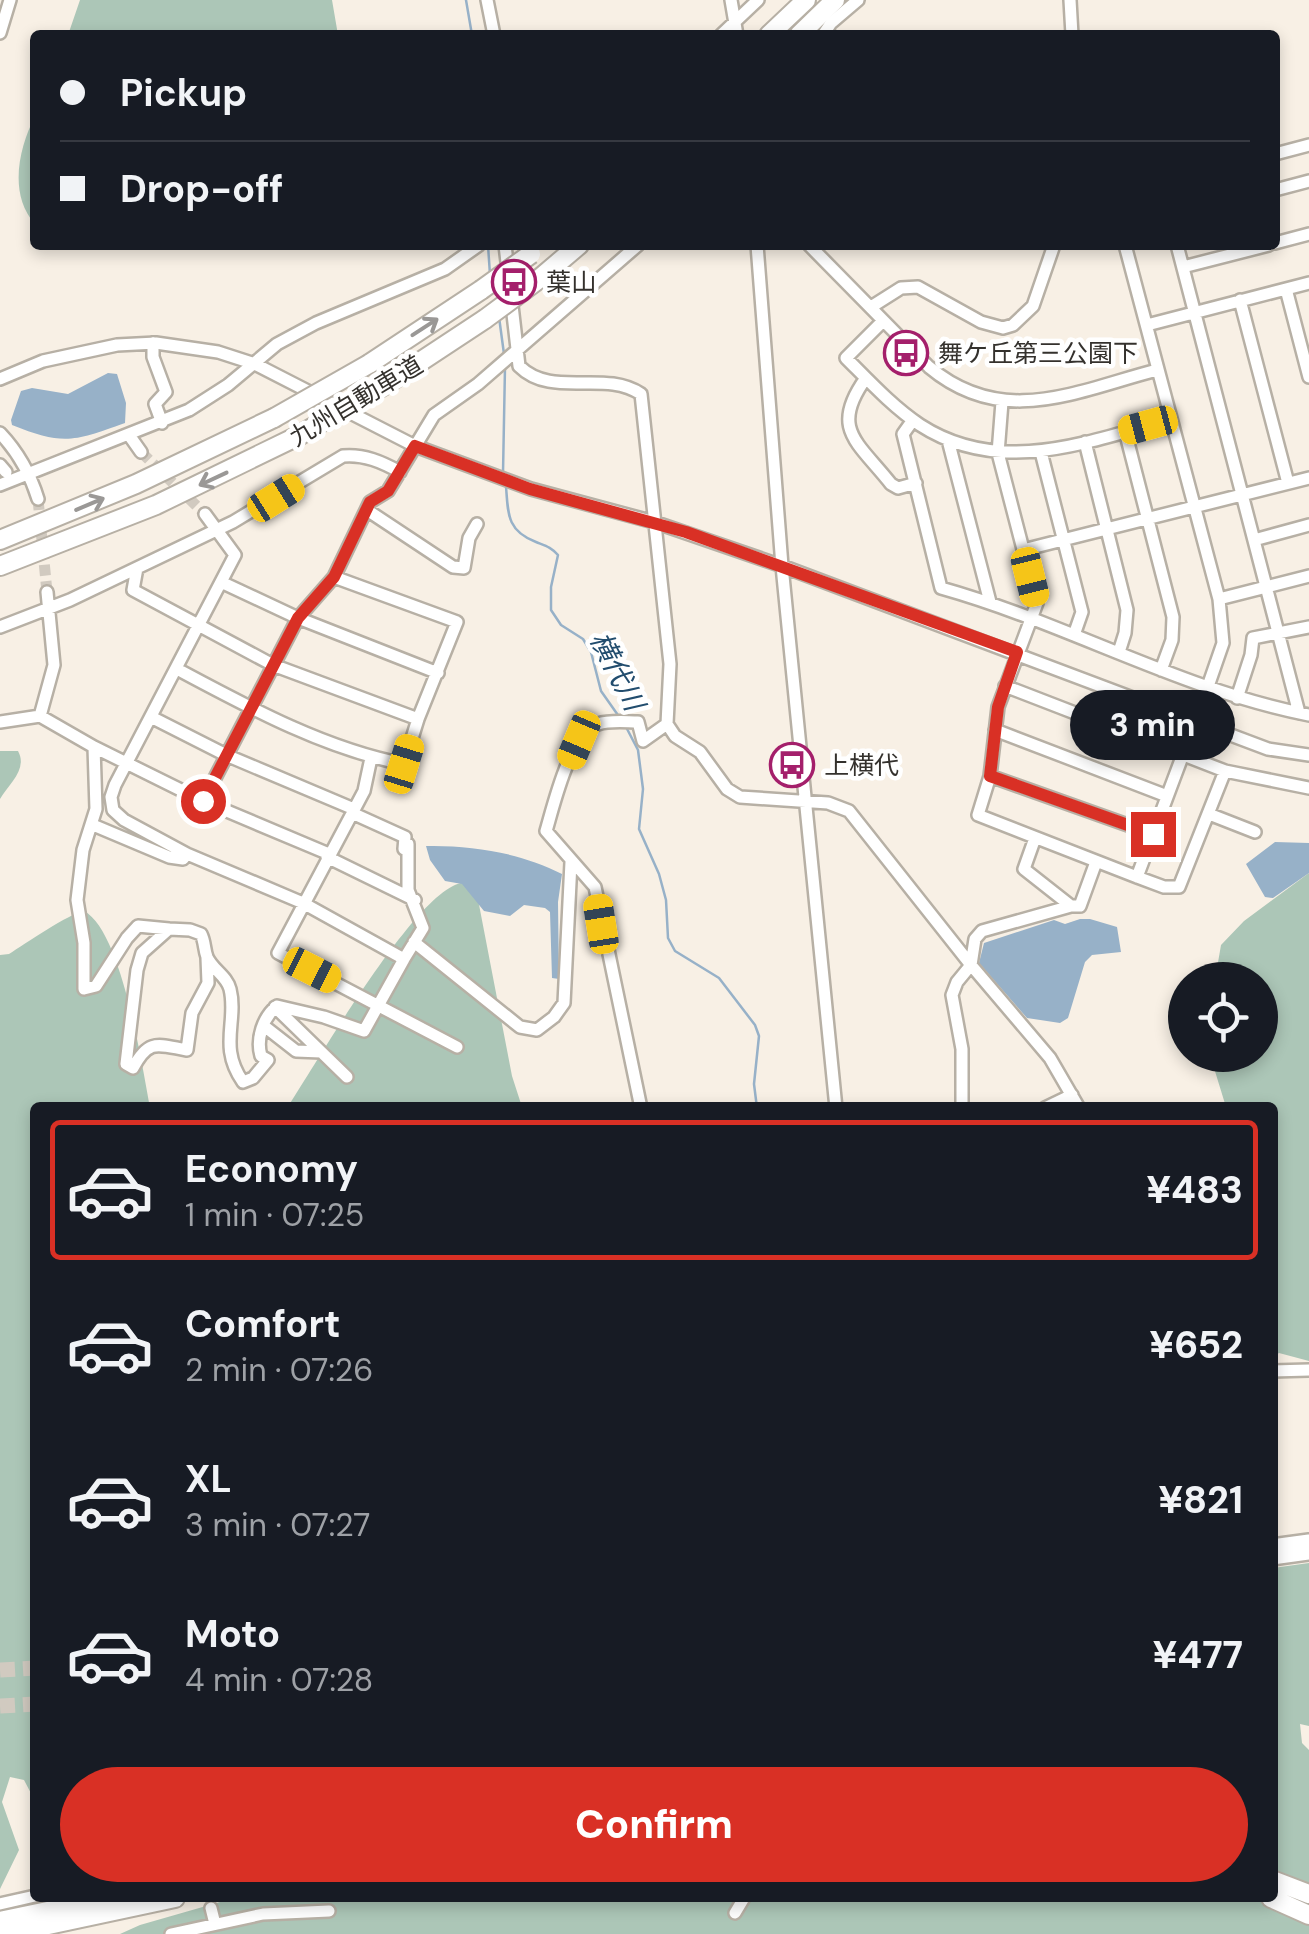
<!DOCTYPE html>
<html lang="en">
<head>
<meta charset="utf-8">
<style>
	:root { --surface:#171b24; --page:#242831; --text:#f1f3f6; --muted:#9ea1a6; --line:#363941; --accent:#d93025 }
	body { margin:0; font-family:"DM Sans","Noto Sans JP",sans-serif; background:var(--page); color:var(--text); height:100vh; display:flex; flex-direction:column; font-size:38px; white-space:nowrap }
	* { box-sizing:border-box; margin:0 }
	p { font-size:32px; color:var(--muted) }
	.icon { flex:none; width:55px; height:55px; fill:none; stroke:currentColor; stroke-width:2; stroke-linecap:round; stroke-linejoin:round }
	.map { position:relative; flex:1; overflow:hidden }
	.drawer { position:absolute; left:30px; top:1102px; width:1248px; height:800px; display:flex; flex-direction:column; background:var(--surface); border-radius:10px; box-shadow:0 5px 15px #0003 }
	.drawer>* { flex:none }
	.top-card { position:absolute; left:30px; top:30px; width:1250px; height:220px; border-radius:10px; box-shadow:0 5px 15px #0003; display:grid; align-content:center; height:220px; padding:0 30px; background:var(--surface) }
	.buttons { position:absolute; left:1168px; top:962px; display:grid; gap:20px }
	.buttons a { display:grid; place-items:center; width:110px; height:110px; border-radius:50%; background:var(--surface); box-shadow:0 5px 15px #0003; font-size:50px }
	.end { position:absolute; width:45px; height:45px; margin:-22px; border:12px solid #d93025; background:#fff; box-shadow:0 0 0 5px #fff }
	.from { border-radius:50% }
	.bubble { position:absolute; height:70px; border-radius:35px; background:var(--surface); box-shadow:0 5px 15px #0003; font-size:32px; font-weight:800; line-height:70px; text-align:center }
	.car { position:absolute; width:30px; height:60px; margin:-30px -15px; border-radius:12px; box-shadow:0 0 8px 2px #0007; background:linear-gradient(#f5c518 24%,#345 0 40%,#f5c518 0 76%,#345 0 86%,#f5c518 0) }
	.top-card b { display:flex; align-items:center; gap:35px; height:95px; font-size:38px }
	.top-card b+b { border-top:2px solid var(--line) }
	.top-card i { width:25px; height:25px; background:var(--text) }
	ul { padding:18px 0 0; list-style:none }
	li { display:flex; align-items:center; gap:30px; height:140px; margin:0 20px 15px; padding:0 10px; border:5px solid transparent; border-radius:10px }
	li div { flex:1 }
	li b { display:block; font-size:38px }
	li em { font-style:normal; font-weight:800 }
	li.selected { border-color:var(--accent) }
	li>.icon { width:90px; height:90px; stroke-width:1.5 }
	.button { display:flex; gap:20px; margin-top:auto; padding:20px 30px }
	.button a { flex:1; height:115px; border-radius:60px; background:var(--accent); color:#fff; font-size:40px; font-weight:800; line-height:115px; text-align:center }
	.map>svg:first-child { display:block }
</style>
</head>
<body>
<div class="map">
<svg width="1309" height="1934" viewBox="0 0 1309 1934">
	<rect width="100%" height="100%" fill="#f8f0e5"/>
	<!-- green -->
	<path fill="#acc6b7" d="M80,0H332L338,35H68Z
		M35,116V224C8,194 19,148 35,116Z
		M0,751H18C28,769 9,784 0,799Z
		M1309,873V1361L1279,1353L1273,1357L1272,1108L1226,1107L1210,1055H1260V980H1215L1221,945L1244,921Z
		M461,883L476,889L512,1076L522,1107L287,1108C316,1064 415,892 461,883Z
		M84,911C122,931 142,1066 150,1107L35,1108V1801L24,1780L10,1777L2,1802L19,1850L0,1889V955L9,954C25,944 70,913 84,911Z
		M1309,1563V1726L1300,1724L1302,1743L1309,1750V1934H120L140,1925L227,1900L272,1898H1272L1273,1568Z"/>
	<!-- water -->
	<path fill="#97b1c8" d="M108,373L117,374L126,403L125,423C75,441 64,446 12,425L11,420L21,391L32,388L68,394Z
		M1275,842L1309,843V873L1273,898L1265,897L1246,864Z
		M426,846C472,845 521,853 562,874L558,902L559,979L552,978L550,912L545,908L524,905L510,916L484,911L462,884L445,881L430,860Z
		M1080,919H1090L1117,927L1121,952L1092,955L1085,962L1068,1018L1060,1023L1027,1018L979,963L984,943L1054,920L1065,924Z"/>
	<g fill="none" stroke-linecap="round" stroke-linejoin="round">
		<!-- stream -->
		<path stroke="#97b1c8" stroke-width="2.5" d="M466,0L472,35
			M488,245L490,275
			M499,317L504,354
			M503,473L505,367
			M506,486C508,514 507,531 536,542C546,546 551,547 558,555L551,587V610L561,625L583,639L591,652L601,691L620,718
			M625,725L638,750L643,789L639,829L659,874L666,900L668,938L675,951L719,978L755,1025L759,1036L754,1084L757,1108"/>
		<!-- minor-tunnel -->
		<path stroke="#d1cac0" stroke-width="11" stroke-dasharray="11 5.5" stroke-linecap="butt" d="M141,452L205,514
			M38,499L47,592"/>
		<!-- major-tunnel -->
		<path stroke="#d1cac0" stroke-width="15" stroke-dasharray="15 8" stroke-linecap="butt" d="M0,1670L35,1668
			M0,1706L35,1704"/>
		<defs>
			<path id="minor" d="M487,0L494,35
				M731,0L737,35
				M1070,0L1072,35
				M0,33L10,0
				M721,35L758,0
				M823,35L831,23L858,0
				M1275,154L1309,145
				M1275,190L1309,181
				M1275,243L1309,234
				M505,245L519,366C552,399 604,369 641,394L670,664L667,724L675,736L700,752L727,789L740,797L828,803L849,811L971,965L1050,1058L1079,1108
				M757,245L782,566L836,1108
				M809,245L929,367C1003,429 1076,391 1157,370
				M1125,245L1219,599L1223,643L1205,695
				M1177,245L1299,713
				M1183,267L1269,245
				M1286,289L1309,377
				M1240,300L1288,483
				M871,307L901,288L918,287L981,322L1003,328L1013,325L1033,306L1054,245
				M883,321L846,358C869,381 893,407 920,425C1000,477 1087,442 1171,419
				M1147,325L1309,283
				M153,343V357L166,392L155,404L162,423
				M866,378C829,429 858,442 891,484L898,488L916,483
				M0,379L43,361L117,345L156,343L218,352L255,364L415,446L531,489L654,522L782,566L1268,749L1309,755
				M1002,402L998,453L1037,603L998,707L990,776L978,815L1137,877L1164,887H1179L1225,771
				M913,420L903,434L941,588C1066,623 1181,690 1309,715
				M1125,431L1173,617L1172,640L1161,670
				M0,433C19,453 30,473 38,499
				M129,435L141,452
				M948,440L990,602
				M1085,442L1127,610L1125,633L1119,652
				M1041,452L1082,612L1074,635
				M0,465L6,472
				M0,485L189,410L228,385L277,344L316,323L445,269L479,245
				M367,510L453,567L464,568L469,538L477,524
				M205,514L235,555L115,785L111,797L113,810L124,820L187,854L303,903L404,959L423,928L408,890V844
				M1254,540L1309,525
				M1023,550L1309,478
				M137,568L133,590L273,665L418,719
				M221,582L298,618L438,673
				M47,592L54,665L40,716L94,747L96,809L83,850L77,900L84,943V989L96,986L127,938L138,926L169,929L142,953L137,970L126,1064L133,1068C149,1038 158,1045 187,1050L192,1013L208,983L207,958
				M1219,599L1309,576
				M0,627L70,600L233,522L343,456C364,454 382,462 400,472
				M177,669C248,707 325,749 404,764L418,719L457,622L334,577
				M1005,686L1225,771L1309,788
				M1237,698L1251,655L1253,638L1309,627
				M151,717L226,755L354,809
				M0,722L40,716
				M995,730L1167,796
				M94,747L203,801L329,854
				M371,758L364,791L278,953L457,1047
				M990,776L1153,834
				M203,801L298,618L334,577L370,502L388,491L434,415L478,384L638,245
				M352,813L405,837L404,849
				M1209,814L1255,832
				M93,825L169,857L183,859L187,854
				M1035,838L1024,869L1071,906
				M327,857L415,900
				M1137,877L1185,749
				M169,929L190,930L201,934C205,942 204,949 207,957C212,969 227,976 230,989C238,1021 218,1047 243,1082L253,1078L268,1060L261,1056C256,1039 263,1017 277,1006L324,1017L364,1031L404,959
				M414,942L520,1027L537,1030L554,1017L564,1003L571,862
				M275,1007L347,1077
				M264,1026L296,1051L321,1052
				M641,1108L595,887L546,831C554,804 570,734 598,724C610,720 626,722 638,722L643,741L667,724
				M962,1108V1049L952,995L957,982L971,965L975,939L982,931L1071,906H1080L1096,862
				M1045,1108L1072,1095
				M1272,1371L1309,1370
				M0,1904L35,1896
				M211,1908L215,1924
				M735,1913L744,1898
				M171,1934L263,1914L329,1911"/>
			<path id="major" d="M1272,1547L1309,1542
				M1272,1557L1309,1552"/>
			<path id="highway" d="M769,35L806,0
				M799,35L835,0
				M539,279L579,245
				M369,364L481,290
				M388,383L485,319
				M0,540L136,484L274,418
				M0,566L156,505L300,435
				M1272,1880L1309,1894
				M1271,1898L1309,1915
				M0,1921L110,1898
				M6,1934L175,1898"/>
		</defs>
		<!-- minor casing -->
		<use href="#minor" stroke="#b7b0a5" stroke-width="16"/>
		<!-- major casing -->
		<use href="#major" stroke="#b7b0a5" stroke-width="20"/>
		<!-- highway casing -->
		<use href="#highway" stroke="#b7b0a5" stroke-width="22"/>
		<!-- minor -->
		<use href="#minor" stroke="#fff" stroke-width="11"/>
		<!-- major -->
		<use href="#major" stroke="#fff" stroke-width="15"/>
		<!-- highway -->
		<use href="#highway" stroke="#fff" stroke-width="18"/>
		<defs>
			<path id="minor-bridge" d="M1185,749L1201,703"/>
			<path id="highway-bridge" d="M481,290L531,254
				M485,319L539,279
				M274,418L369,364
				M300,435L388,383"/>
		</defs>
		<!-- minor-bridge casing -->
		<use href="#minor-bridge" stroke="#b7b0a5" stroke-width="16" stroke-linecap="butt"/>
		<!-- highway-bridge casing -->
		<use href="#highway-bridge" stroke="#b7b0a5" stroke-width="22" stroke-linecap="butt"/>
		<!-- minor-bridge -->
		<use href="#minor-bridge" stroke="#fff" stroke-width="11"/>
		<!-- highway-bridge -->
		<use href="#highway-bridge" stroke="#fff" stroke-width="18"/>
	</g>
	<!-- one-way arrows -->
	<defs><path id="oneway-shaft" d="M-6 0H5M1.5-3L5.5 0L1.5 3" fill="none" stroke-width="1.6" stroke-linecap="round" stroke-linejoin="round" transform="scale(2.5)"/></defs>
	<g stroke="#9a9896">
		<use href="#oneway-shaft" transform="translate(425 327) rotate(-33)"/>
		<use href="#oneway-shaft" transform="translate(213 479) rotate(155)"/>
		<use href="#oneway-shaft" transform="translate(90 504) rotate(-23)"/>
	</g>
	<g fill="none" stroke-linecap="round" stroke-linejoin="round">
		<!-- route -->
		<path stroke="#d93025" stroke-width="12" d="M203,801L298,618L334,577L370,502L388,491L415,446L530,489L686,532L1017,652L998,707L990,776L1153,834"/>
	</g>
	<!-- icons -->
	<defs>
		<symbol id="bus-ring" viewBox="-11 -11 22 22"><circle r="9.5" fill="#fff" stroke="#a41f6b" stroke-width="1.5"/><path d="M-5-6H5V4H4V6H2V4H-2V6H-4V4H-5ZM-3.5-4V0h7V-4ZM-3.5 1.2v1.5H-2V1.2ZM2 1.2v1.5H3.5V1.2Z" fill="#a41f6b"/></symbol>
	</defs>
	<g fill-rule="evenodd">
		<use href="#bus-ring" x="489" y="257" width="50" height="50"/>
		<use href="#bus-ring" x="881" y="328" width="50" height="50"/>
		<use href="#bus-ring" x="767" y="740" width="50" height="50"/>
	</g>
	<g text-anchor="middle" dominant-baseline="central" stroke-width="9" stroke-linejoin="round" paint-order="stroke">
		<!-- poi labels -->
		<g font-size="25" fill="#34312d" stroke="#fff" text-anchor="start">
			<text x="546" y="282">葉山</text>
			<text x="938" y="353">舞ケ丘第三公園下</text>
			<text x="824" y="765">上横代</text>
		</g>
		<!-- street labels -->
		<g font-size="25" fill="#34312d" stroke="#fff">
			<text transform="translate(356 401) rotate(-31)">九州自動車道</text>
		</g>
		<!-- water labels -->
		<g font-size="28" font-style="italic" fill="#224d6e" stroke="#fff">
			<text transform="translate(617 671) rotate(63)">横代川</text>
		</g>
	</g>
</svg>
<div class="buttons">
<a><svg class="icon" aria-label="locate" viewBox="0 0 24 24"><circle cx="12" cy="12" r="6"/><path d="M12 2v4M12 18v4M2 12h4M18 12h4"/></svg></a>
</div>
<i class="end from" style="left:203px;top:801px"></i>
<i class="end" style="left:1153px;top:834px"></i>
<div class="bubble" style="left:1070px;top:690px;width:165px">3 min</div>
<i class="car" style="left:1148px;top:425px;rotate:255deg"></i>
<i class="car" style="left:276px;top:498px;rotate:58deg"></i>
<i class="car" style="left:1030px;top:577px;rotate:166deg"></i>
<i class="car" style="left:579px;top:740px;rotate:203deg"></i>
<i class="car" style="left:404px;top:764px;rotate:17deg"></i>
<i class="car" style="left:601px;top:924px;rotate:351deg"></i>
<i class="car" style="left:312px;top:970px;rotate:117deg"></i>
<div class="top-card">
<b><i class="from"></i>Pickup</b>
<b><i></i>Drop-off</b>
</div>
<section class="drawer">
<ul>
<li class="selected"><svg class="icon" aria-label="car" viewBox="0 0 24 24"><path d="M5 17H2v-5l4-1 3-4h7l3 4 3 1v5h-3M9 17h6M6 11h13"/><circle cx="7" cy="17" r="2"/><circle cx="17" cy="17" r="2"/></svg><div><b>Economy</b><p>1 min · 07:25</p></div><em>¥483</em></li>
<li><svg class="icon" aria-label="car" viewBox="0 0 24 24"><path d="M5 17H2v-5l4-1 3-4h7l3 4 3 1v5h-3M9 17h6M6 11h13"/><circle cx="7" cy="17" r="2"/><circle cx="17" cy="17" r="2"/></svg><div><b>Comfort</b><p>2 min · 07:26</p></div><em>¥652</em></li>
<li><svg class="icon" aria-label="car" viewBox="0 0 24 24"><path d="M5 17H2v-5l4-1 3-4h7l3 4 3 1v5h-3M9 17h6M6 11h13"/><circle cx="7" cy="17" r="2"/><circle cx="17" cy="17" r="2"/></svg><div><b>XL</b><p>3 min · 07:27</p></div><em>¥821</em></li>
<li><svg class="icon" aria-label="car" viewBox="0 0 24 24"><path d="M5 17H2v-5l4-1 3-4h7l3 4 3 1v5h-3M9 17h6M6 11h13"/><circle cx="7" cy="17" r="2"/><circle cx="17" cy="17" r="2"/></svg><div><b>Moto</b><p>4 min · 07:28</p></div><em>¥477</em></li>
</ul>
<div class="button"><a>Confirm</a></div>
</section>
</div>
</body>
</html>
